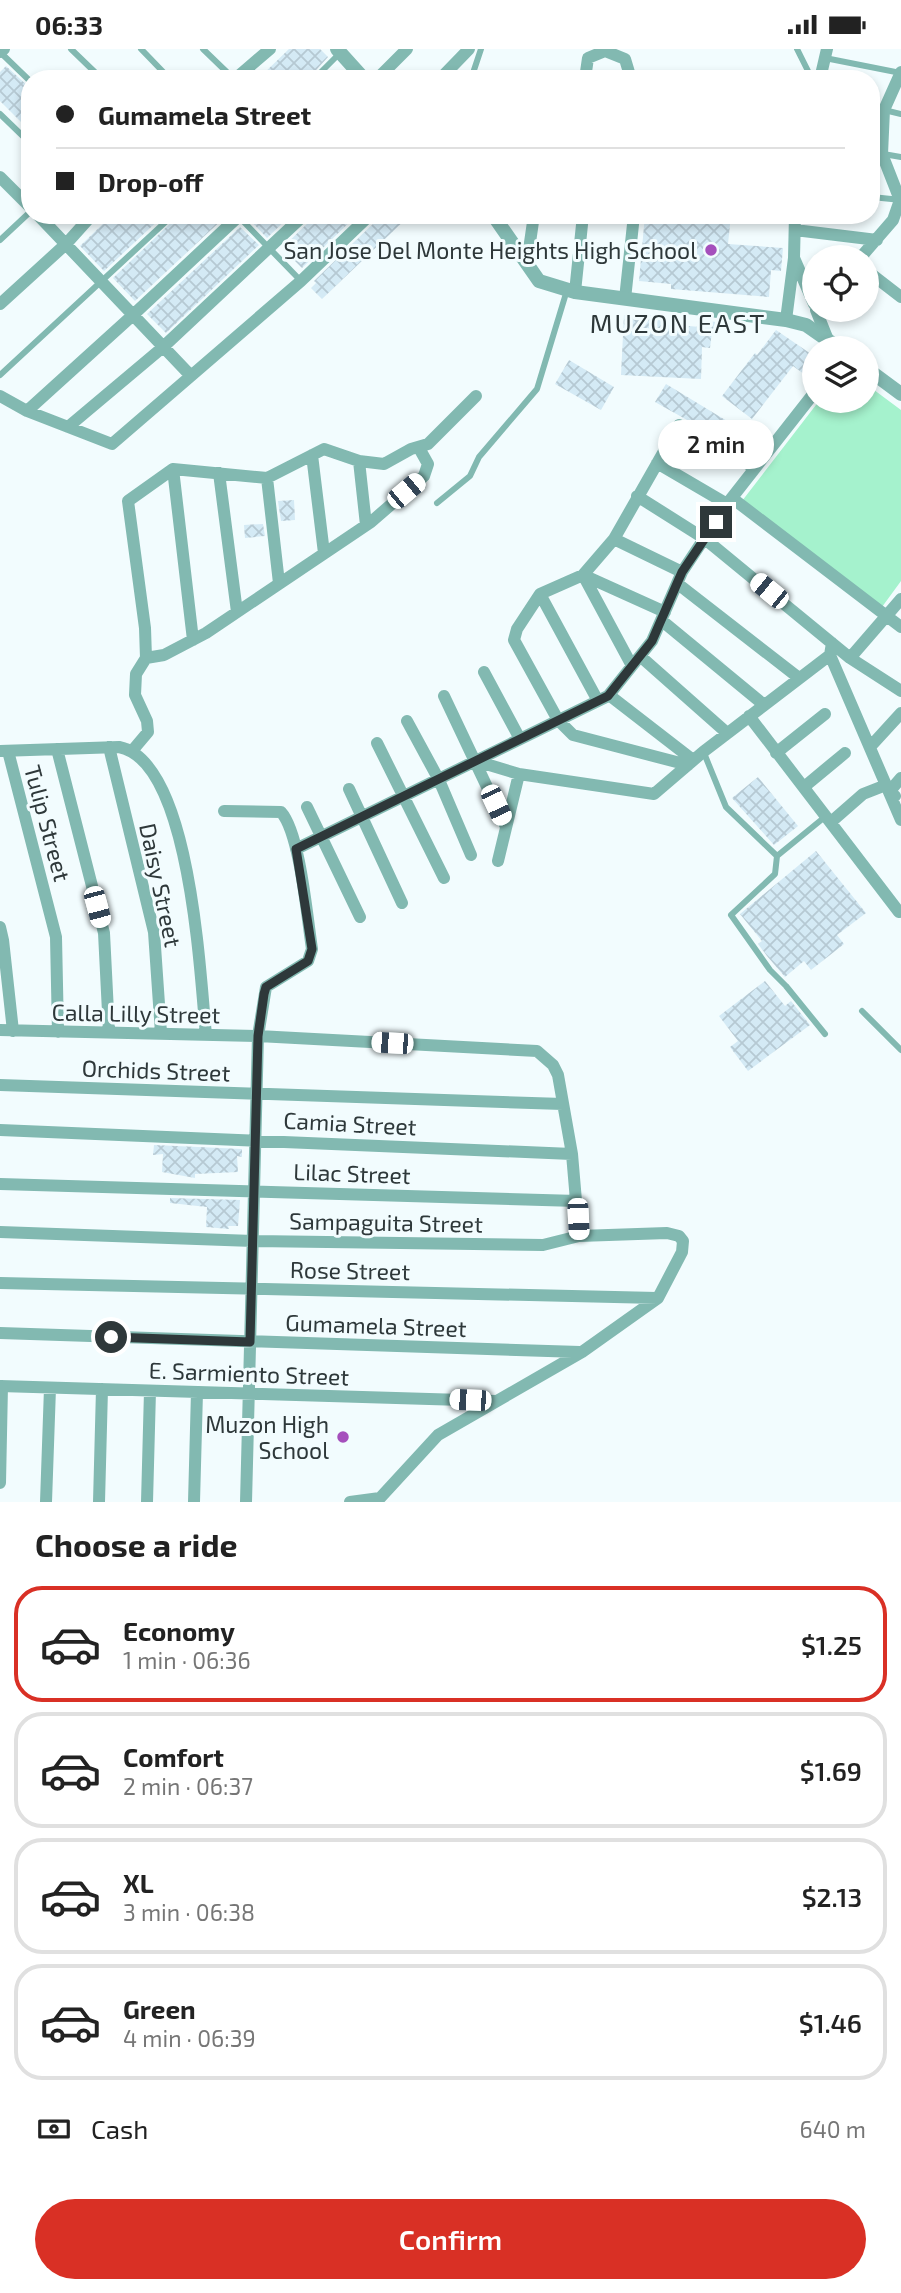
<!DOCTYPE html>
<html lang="en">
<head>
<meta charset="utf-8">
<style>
	:root { --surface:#fff; --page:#f2f2f2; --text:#222; --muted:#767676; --line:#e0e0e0; --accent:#d93025 }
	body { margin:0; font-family:"Exo 2",sans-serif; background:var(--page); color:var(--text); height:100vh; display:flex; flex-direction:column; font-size:26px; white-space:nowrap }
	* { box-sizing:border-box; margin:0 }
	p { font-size:23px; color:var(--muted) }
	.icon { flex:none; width:38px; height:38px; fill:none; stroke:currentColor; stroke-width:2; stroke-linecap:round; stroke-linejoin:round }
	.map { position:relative; height:1453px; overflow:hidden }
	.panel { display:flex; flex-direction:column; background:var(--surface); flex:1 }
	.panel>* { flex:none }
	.hud { position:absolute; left:21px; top:21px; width:859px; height:154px; border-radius:28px; box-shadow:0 4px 10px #0003; display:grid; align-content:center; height:154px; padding:0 35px; background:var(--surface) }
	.fabs { position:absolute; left:802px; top:196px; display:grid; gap:14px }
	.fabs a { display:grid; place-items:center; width:77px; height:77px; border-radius:50%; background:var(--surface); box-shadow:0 4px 10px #0003; font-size:35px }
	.end { position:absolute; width:32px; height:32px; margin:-16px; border:9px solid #2e383a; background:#fff; box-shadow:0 0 0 4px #fff }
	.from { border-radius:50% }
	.bubble { position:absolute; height:49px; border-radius:24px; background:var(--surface); box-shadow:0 4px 10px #0003; font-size:23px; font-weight:600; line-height:49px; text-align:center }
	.car { position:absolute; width:21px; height:42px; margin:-21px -10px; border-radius:9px; box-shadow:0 0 5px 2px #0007; background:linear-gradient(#fff 24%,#345 0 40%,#fff 0 76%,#345 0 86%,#fff 0) }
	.hud b { display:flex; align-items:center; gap:24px; height:66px; font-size:26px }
	.hud b+b { border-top:2px solid var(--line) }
	.hud i { width:18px; height:18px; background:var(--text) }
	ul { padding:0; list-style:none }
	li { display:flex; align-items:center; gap:21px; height:116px; margin:0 14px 10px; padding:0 21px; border:4px solid var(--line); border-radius:28px }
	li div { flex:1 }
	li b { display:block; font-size:26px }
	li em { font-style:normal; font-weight:600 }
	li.current { border-color:var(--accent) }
	li>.icon { width:63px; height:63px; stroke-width:1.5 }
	h2 { padding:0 35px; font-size:32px; line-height:84px }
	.pay { display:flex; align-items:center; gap:18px; height:77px; padding:0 35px; font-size:26px }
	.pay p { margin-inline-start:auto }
	.cta { display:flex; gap:14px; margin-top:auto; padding:14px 35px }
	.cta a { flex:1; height:80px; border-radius:42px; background:var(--accent); color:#fff; font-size:28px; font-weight:600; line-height:80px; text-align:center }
	.status { display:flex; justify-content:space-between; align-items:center; height:49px; padding:0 35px; background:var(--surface); direction:ltr }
	.status svg { height:19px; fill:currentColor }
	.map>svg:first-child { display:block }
</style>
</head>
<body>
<div class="status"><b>06:33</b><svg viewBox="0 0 49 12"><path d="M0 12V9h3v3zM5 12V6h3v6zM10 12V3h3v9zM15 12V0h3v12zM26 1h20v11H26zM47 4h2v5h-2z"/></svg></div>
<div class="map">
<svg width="901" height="1453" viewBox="0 0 901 1453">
	<defs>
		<pattern id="building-cross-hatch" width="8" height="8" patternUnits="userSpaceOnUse" patternTransform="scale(1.75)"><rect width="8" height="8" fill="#d4eaf5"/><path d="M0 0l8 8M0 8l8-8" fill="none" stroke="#b6c9d3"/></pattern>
	</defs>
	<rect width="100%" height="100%" fill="#f2fcfe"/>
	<!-- green -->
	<path fill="#a5f2cd" d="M866,335L901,361V532L882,558L742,452L819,352H866Z"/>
	<!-- building -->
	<path fill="url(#building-cross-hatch)" d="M289,0H320L328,8L308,30H258Z
		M6,17L30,39V82L0,52V23Z
		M112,166H164L104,222L80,197Z
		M179,166H227L135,252L113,229Z
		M249,166H291L267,189L248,169Z
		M313,166H357L302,219L282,199L310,172Z
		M379,166H410L322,250L311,239L316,234L314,232L376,172Z
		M645,166H731L728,195L783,199L781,222L771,221L769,248L671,240V235L639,232Z
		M240,178L259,196L166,284L147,265Z
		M624,266L667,267L666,275L700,278V271L716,273L715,282H712L710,299L702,298L701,330L621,326Z
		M776,281L814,307V320L808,328L793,317L752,370L722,347L755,304L757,306Z
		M569,311L614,338L601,361L555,335Z
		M666,335L755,389L746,404L655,353Z
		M294,451L295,471L281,472L278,452Z
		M263,475L265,487L245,489L244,476Z
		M758,728L798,777L774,796L732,749Z
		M816,802L866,864L837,886L844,895L811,921L804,912L785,928L767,907L758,895L762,892L740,865Z
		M765,932L785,957L791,952L810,976L748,1022L730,998L738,992L719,967Z
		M154,1096L242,1100V1108L237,1107L238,1123L195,1125V1129L162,1123L163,1105L153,1106Z
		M170,1149L240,1151L238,1177H228L229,1180L206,1178L207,1158L170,1154Z"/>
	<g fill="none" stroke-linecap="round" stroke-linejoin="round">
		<!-- service -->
		<path stroke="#82b9b1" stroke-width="6" d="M71,0L102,30
			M141,0L170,30
			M203,0L234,30
			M797,0L812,30
			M0,3L30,32
			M825,9L901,24
			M314,30L340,4
			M471,30L481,0
			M872,58L901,65
			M0,65L30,94
			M872,103L901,108
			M872,148L901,151
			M239,168L301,232
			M0,191L30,163
			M0,326L173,166
			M437,454L470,427L479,408L537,340L567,241
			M704,704L726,758L777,807L826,767
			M777,807L775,825L731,866L770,921L786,937L825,985
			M862,962L901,1001"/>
		<!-- minor -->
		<path stroke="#82b9b1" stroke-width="12" d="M0,3L4,0
			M235,30L270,0
			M377,30L407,0
			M440,30L469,0
			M585,30L588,9L605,2L625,10L631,30
			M820,30L827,0
			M0,128L30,158
			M38,166L191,327
			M795,181L877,191
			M861,208L893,171L900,151L882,105L884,61L901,23
			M794,209L814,255
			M527,214L534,166
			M866,221L901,248
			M575,243L583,166
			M625,250L634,166
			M0,255L66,195L92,166
			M816,261L828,291
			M786,271L794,209L795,166
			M0,347L27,362L112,395L301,232L370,166
			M27,362L133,266L240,166
			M68,378L162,299L304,166
			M312,406L324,504
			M359,412L366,476
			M657,414L727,455
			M173,420L193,591
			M219,424L237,563
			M267,429L279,534
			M637,447L705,490L850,609L901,642
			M732,449L901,578
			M614,490L682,523
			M678,535L799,629
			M540,545L598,652
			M665,563L583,526L540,545L517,580L514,591L558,671L573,686L688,716
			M661,571L763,655
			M830,606L901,771
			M640,607L727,684
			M146,609L164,606L206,584L371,473L424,427L428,415L419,399
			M850,609L901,550
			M632,617L583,526L614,490L679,376L755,419
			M484,623L520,690
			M609,646L693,711
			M444,647L506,778
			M749,667L899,863
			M407,672L439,731L471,806
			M377,694L444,829
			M109,698L154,883L161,984
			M870,698L901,664
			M57,700L104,884L109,983
			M0,702L119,698C191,712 200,926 206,986
			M8,702L56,888L58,983
			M132,702L148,683L147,672L135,646L136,625L146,609L145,579L128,452L173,420L267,429L324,400L359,412L384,415L411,400L428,395L476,347
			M776,704L825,665
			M476,712L519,725L654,745L703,703L830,606L832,594
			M804,738L845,704
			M349,740L402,854
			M895,747L889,743L901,729
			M307,758L360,868
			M224,762L281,763C300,784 307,868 312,900L308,912L266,938L258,987L246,1453
			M831,773L863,745L886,736
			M296,800L608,647L652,592L682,523L727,455L814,344
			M498,812L519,725
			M0,878L3,891L13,982
			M0,981L258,987L537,1002L553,1016L558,1026L572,1105L579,1187
			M0,1036L563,1055
			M0,1081L572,1105
			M0,1135L577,1152
			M0,1183L253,1192L543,1196L579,1187L667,1184L679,1187L683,1192L682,1203L658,1249L582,1303L438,1386L380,1449L350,1453
			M0,1234L657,1249
			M0,1284L580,1303
			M0,1337L496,1352
			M0,1434L2,1337
			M46,1453L50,1339
			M99,1453L102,1340
			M147,1453L150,1342
			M194,1453L197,1343"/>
		<!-- tertiary -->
		<path stroke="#82b9b1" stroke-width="14" d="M337,0L364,30
			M493,166L539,232L575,243L786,271L806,276L839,299
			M866,319L901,345"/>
	</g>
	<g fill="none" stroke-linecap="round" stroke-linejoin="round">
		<!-- route -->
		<path stroke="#2e383a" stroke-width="9" d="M111,1288L250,1293L258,987L264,945L266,938L308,912L312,900L296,800L608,647L652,592L682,523L716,473"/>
	</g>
	<!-- markers -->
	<g fill="#a54fbc" stroke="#f2fcfe" stroke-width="2.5">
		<circle cx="711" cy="201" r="7"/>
		<circle cx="343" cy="1388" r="7"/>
	</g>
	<g text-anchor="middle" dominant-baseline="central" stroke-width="6" stroke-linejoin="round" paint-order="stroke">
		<!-- poi labels -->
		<g font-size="23" fill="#2e383a" stroke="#f2fcfe" text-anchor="end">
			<text x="697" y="201">San Jose Del Monte Heights High School</text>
			<text x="329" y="1375">Muzon High<tspan x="329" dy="26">School</tspan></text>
		</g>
		<!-- street labels -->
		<g font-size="23" fill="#2e383a" stroke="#f2fcfe">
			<text transform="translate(48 774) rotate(75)">Tulip Street</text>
			<text transform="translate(161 836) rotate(78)">Daisy Street</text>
			<text transform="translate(136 964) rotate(1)">Calla Lilly Street</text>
			<text transform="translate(156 1021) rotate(2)">Orchids Street</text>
			<text transform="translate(350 1074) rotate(3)">Camia Street</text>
			<text transform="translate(352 1124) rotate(2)">Lilac Street</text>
			<text transform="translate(386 1173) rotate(1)">Sampaguita Street</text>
			<text transform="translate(350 1221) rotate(1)">Rose Street</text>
			<text transform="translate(376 1276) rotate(2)">Gumamela Street</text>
			<text transform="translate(249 1324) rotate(2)">E. Sarmiento Street</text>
		</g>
		<!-- quarter labels -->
		<g font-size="26" letter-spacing="2" fill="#2e383a" stroke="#f2fcfe">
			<text x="678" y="273">MUZON EAST</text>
		</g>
	</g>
</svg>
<div class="fabs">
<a><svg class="icon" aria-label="locate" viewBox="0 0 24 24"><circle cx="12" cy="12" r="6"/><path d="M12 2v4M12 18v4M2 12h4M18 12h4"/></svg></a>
<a><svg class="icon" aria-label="layers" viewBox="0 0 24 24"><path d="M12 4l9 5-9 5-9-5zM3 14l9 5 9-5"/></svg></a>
</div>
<i class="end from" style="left:111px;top:1288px"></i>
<i class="end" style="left:716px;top:473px"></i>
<div class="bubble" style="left:658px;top:371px;width:116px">2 min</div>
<i class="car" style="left:406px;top:442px;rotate:50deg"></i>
<i class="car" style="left:769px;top:542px;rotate:309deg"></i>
<i class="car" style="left:496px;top:756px;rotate:155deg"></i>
<i class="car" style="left:97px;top:858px;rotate:165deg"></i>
<i class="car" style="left:392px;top:994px;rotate:273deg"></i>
<i class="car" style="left:578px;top:1170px;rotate:177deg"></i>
<i class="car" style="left:470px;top:1351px;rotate:272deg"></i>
<div class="hud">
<b><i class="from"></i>Gumamela Street</b>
<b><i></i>Drop-off</b>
</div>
</div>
<section class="panel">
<h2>Choose a ride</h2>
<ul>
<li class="current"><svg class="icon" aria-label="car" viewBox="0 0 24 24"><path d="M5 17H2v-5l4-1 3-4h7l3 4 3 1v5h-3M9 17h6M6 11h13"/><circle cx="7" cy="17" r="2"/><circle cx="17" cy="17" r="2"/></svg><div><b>Economy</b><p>1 min · 06:36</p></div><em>$1.25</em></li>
<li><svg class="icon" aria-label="car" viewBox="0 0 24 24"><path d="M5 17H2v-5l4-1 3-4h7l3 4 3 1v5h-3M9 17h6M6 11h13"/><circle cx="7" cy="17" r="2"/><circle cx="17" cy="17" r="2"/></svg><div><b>Comfort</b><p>2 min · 06:37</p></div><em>$1.69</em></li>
<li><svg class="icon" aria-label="car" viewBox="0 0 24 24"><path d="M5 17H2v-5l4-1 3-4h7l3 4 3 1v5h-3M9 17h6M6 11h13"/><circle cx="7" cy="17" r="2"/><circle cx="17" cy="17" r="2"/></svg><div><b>XL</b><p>3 min · 06:38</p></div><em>$2.13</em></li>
<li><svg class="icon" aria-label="car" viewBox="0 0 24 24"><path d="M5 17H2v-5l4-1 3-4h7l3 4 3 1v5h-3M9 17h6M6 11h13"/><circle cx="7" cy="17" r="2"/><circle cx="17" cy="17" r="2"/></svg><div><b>Green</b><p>4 min · 06:39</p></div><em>$1.46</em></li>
</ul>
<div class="pay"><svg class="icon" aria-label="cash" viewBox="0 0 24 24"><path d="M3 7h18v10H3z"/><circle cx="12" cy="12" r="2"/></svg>Cash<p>640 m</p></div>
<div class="cta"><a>Confirm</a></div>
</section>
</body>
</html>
